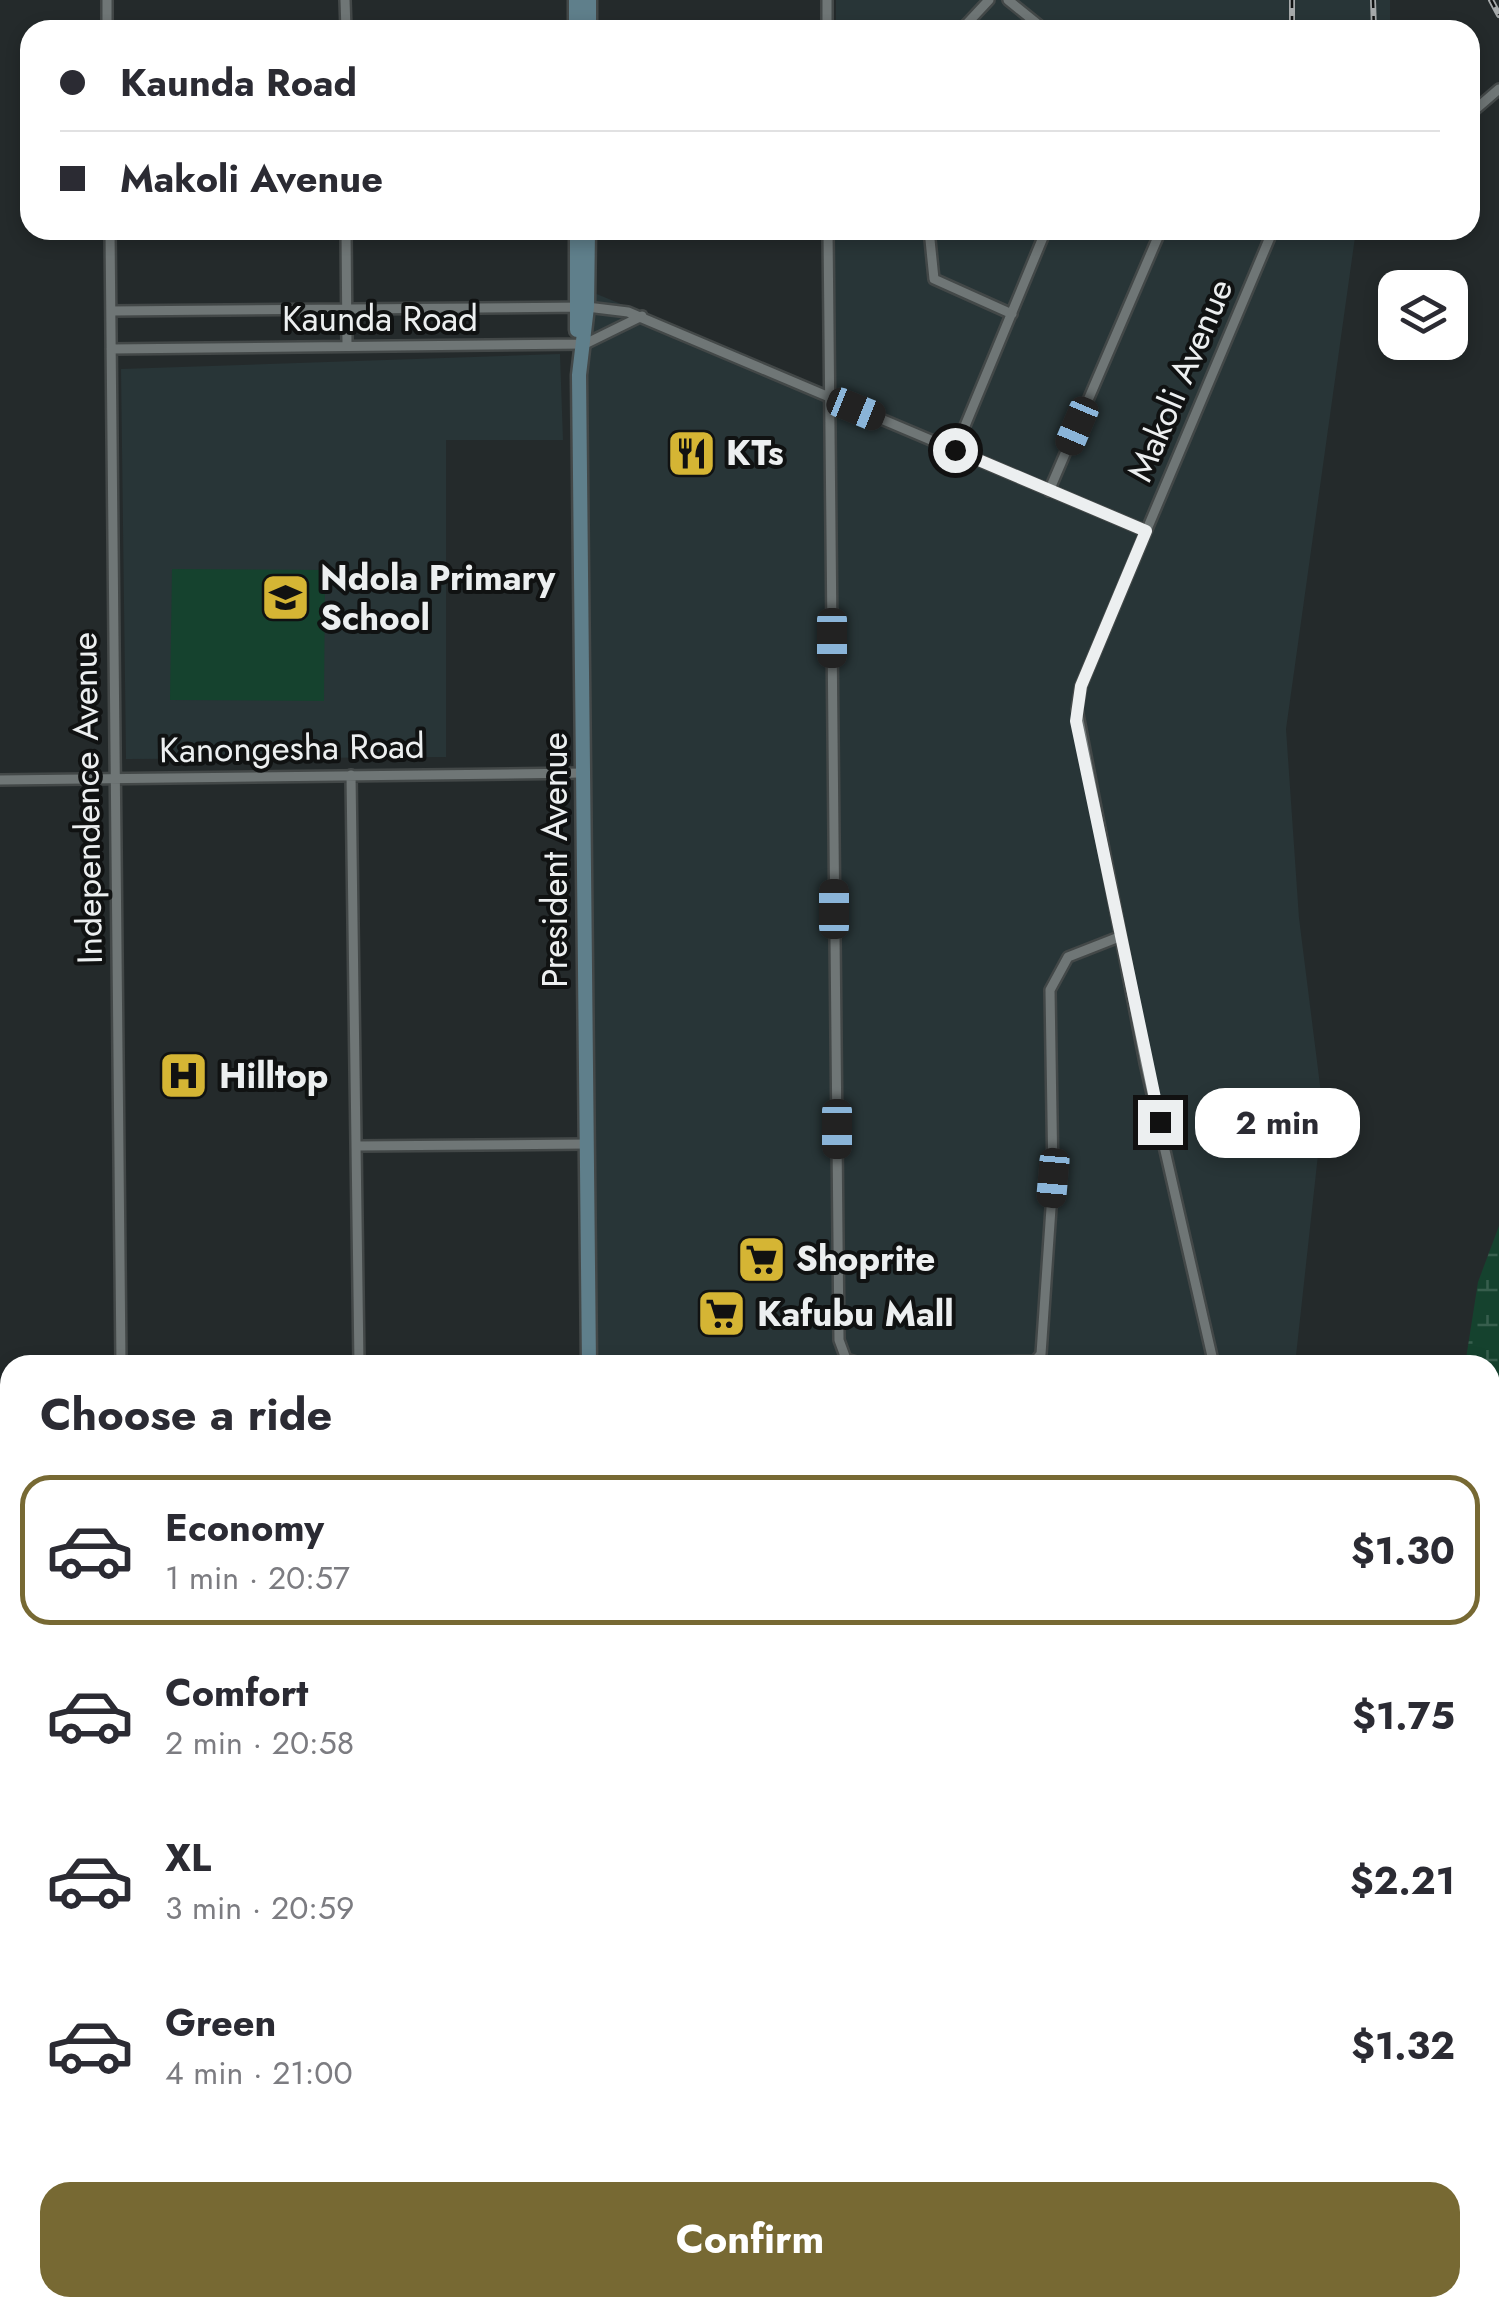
<!DOCTYPE html>
<html lang="en">
<head>
<meta charset="utf-8">
<style>
	:root { --surface:#fff; --page:#f7f7f7; --text:#2b2b33; --muted:#7c7c81; --line:#e1e1e2; --accent:#776933 }
	body { margin:0; font-family:Jost,sans-serif; background:var(--page); color:var(--text); height:100vh; display:flex; flex-direction:column; font-size:38px; white-space:nowrap }
	* { box-sizing:border-box; margin:0 }
	p { font-size:32px; color:var(--muted) }
	.icon { flex:none; width:55px; height:55px; fill:none; stroke:currentColor; stroke-width:2; stroke-linecap:round; stroke-linejoin:round }
	.map { position:relative; flex:1; overflow:hidden }
	.sheet { position:absolute; left:0px; top:1355px; width:1500px; height:962px; display:flex; flex-direction:column; background:var(--surface); border-radius:30px 30px 0 0; box-shadow:0 5px 15px #0003 }
	.sheet>* { flex:none }
	.hud { position:absolute; left:20px; top:20px; width:1460px; height:220px; border-radius:30px; box-shadow:0 5px 15px #0003; display:grid; align-content:center; height:220px; padding:0 40px; background:var(--surface) }
	.buttons { position:absolute; left:1378px; top:270px; display:grid; gap:20px }
	.buttons a { display:grid; place-items:center; width:90px; height:90px; border-radius:20px; background:var(--surface); box-shadow:0 5px 15px #0003; font-size:50px }
	.end { position:absolute; width:45px; height:45px; margin:-22px; border:12px solid #eceff0; background:#111; box-shadow:0 0 0 5px #111 }
	.from { border-radius:50% }
	.bubble { position:absolute; height:70px; border-radius:30px; background:var(--surface); box-shadow:0 5px 15px #0003; font-size:32px; font-weight:700; line-height:70px; text-align:center }
	.car { position:absolute; width:30px; height:60px; margin:-30px -15px; border-radius:12px; box-shadow:0 0 8px 2px #0007; background:linear-gradient(#222 24%,#8ab4d8 0 40%,#222 0 76%,#8ab4d8 0 86%,#222 0) }
	.hud b { display:flex; align-items:center; gap:35px; height:95px; font-size:38px }
	.hud b+b { border-top:2px solid var(--line) }
	.hud i { width:25px; height:25px; background:var(--text) }
	ul { padding:0; list-style:none }
	li { display:flex; align-items:center; gap:30px; height:150px; margin:0 20px 15px; padding:0 20px; border:5px solid transparent; border-radius:30px }
	li div { flex:1 }
	li b { display:block; font-size:38px }
	li em { font-style:normal; font-weight:700 }
	li.selected { border-color:var(--accent) }
	li>.icon { width:90px; height:90px; stroke-width:1.5 }
	h2 { padding:0 40px; font-size:45px; line-height:120px }
	.cta { display:flex; gap:20px; margin-top:auto; padding:20px 40px }
	.cta a { flex:1; height:115px; border-radius:30px; background:var(--accent); color:#fff; font-size:40px; font-weight:700; line-height:115px; text-align:center }
	.map>svg:first-child { display:block }
</style>
</head>
<body>
<div class="map">
<svg width="1499" height="2317" viewBox="0 0 1499 2317">
	<defs>
		<pattern id="grass-tufts" width="24" height="20" patternUnits="userSpaceOnUse" patternTransform="scale(2.5)"><rect width="24" height="20" fill="#15422e"/><path d="M3 7l-1-3M5 7V3M7 7l1-3M15 17l-1-3M17 17v-4M19 17l1-3" fill="none" stroke="#375e4d"/></pattern>
		<pattern id="wetland-marsh" width="20" height="14" patternUnits="userSpaceOnUse" patternTransform="scale(2.5)"><rect width="20" height="14" fill="#15422e"/><path d="M1 5h8M5 5V1M11 12h8M15 12V8" fill="none" stroke="#375e4d"/></pattern>
		<pattern id="water-waves" width="16" height="10" patternUnits="userSpaceOnUse" patternTransform="scale(2.5)"><rect width="16" height="10" fill="#406082"/><path d="M0 5q4-4 8 0t8 0" fill="none" stroke="#5c7794"/></pattern>
	</defs>
	<rect width="100%" height="100%" fill="#242a2b"/>
	<!-- built -->
	<path fill="#283537" d="M836,0H1390V30H836Z
		M835,230H1356L1286,729L1299,918L1323,1109L1295,1365H596L587,290L834,392Z
		M560,354L563,440H446V757L126,759L121,369Z"/>
	<!-- grass -->
	<path fill="url(#grass-tufts)" d="M10,1779V2308H962L959,2317H0V1788Z"/>
	<!-- wetland -->
	<path fill="url(#wetland-marsh)" d="M1499,1226V1422L1490,1420V1365H1465L1478,1282Z"/>
	<!-- pitch -->
	<path fill="#15422e" d="M172,569L325,570L324,701L170,700Z
		M0,1550L10,1552V1730L0,1739Z"/>
	<!-- water -->
	<path fill="url(#water-waves)" d="M1499,1679V1783L1490,1785V1682Z"/>
	<g fill="none" stroke-linecap="round" stroke-linejoin="round">
		<!-- stream -->
		<path stroke="#406082" stroke-width="2.5" d="M1490,1858L1499,1861
			M1424,2317L1425,2308"/>
		<defs>
			<path id="street" d="M107,0V30
				M345,0L346,30
				M827,0V30
				M1008,0L1045,30
				M961,30L989,0
				M1470,114L1499,89
				M110,230L121,1365
				M346,230L347,346
				M828,230L839,1340L846,1359L863,1364L1035,1361L1041,1354L1053,1179L1050,990L1068,957L1119,937
				M929,230L934,279L1012,314
				M111,311L587,307L628,312L1146,531
				M111,349L585,344L642,316
				M955,450L1046,230
				M1049,491L1161,230
				M351,775L359,1365
				M0,780L584,773
				M357,1146L587,1144
				M1214,1365L1145,1063L1077,709L1081,686L1273,230
				M0,1764L10,1755
				M1203,2308L1208,2309
				M579,2317L580,2308
				M1036,2317L1039,2308"/>
			<path id="secondary" d="M576,0V30
				M589,30V0
				M588,230L587,307L579,375L589,1365
				M577,330V230"/>
			<path id="highway" d="M1490,1464L1499,1463
				M0,1522L10,1525"/>
		</defs>
		<!-- street casing -->
		<use href="#street" stroke="#434848" stroke-width="14"/>
		<!-- secondary casing -->
		<use href="#secondary" stroke="#434848" stroke-width="19"/>
		<!-- highway casing -->
		<use href="#highway" stroke="#434848" stroke-width="22"/>
		<!-- street -->
		<use href="#street" stroke="#6f7676" stroke-width="9"/>
		<!-- secondary -->
		<use href="#secondary" stroke="#5f7f8b" stroke-width="14"/>
		<!-- highway -->
		<use href="#highway" stroke="#3995bb" stroke-width="18"/>
		<defs>
			<path id="rail" d="M1292,0V30
				M1373,0L1374,30
				M1491,0L1499,15"/>
		</defs>
		<!-- rail casing -->
		<use href="#rail" stroke="#a6aaab" stroke-width="6"/>
		<!-- rail -->
		<use href="#rail" stroke="#101212" stroke-width="2.5" stroke-dasharray="8" stroke-linecap="butt"/>
	</g>
	<g fill="none" stroke-linecap="round" stroke-linejoin="round">
		<!-- route -->
		<path stroke="#eceff0" stroke-width="12" d="M955,450L1146,531L1081,686L1076,721L1160,1122"/>
	</g>
	<!-- icons -->
	<defs>
		<symbol id="restaurant-square" viewBox="-11 -11 22 22"><rect x="-9" y="-9" width="18" height="18" rx="4" fill="#d5b534" stroke="#101212"/><path d="M-5-6h1v4h1v-4h1v4h1v-4h1v5L-1.5 .5V6h-2V.5L-5-1ZM5-6V6H3V1.5H1.5Q1.5-4 5-6Z" fill="#111"/></symbol>
		<symbol id="school-square" viewBox="-11 -11 22 22"><rect x="-9" y="-9" width="18" height="18" rx="4" fill="#d5b534" stroke="#101212"/><path d="M0-5L7-2L0 1L-7-2ZM-4 1L0 2.5L4 1V4Q0 6-4 4Z" fill="#111"/></symbol>
		<symbol id="hospital-square" viewBox="-11 -11 22 22"><rect x="-9" y="-9" width="18" height="18" rx="4" fill="#d5b534" stroke="#101212"/><path d="M-5-5h3v3.5h4V-5h3V5h-3V1.5h-4V5h-3Z" fill="#111"/></symbol>
		<symbol id="supermarket-square" viewBox="-11 -11 22 22"><rect x="-9" y="-9" width="18" height="18" rx="4" fill="#d5b534" stroke="#101212"/><path d="M-6-5.5h2.5l.6 2H6L4.5 2H-2.5L-4.4-4H-6ZM-1.5 3.2a1.3 1.3 0 1 0 .1 0ZM3 3.2a1.3 1.3 0 1 0 .1 0Z" fill="#111"/></symbol>
	</defs>
	<g fill-rule="evenodd">
		<use href="#restaurant-square" x="664" y="426" width="55" height="55"/>
		<use href="#school-square" x="258" y="570" width="55" height="55"/>
		<use href="#hospital-square" x="156" y="1048" width="55" height="55"/>
		<use href="#supermarket-square" x="734" y="1232" width="55" height="55"/>
		<use href="#supermarket-square" x="694" y="1286" width="55" height="55"/>
	</g>
	<g text-anchor="middle" dominant-baseline="central" stroke-width="8" stroke-linejoin="round" paint-order="stroke">
		<!-- street labels -->
		<g font-size="35" fill="#eceff0" stroke="#101212">
			<text x="380" y="319">Kaunda Road</text>
			<text transform="translate(1180 380) rotate(-67)">Makoli Avenue</text>
			<text transform="translate(292 748) rotate(-1)">Kanongesha Road</text>
			<text transform="translate(87 798) rotate(-91)">Independence Avenue</text>
			<text transform="translate(555 860) rotate(-90)">President Avenue</text>
		</g>
		<!-- poi labels -->
		<g font-size="35" font-weight="bold" fill="#eceff0" stroke="#101212" text-anchor="start">
			<text x="726" y="453">KTs</text>
			<text x="320" y="578">Ndola Primary<tspan x="320" dy="40">School</tspan></text>
			<text x="219" y="1076">Hilltop</text>
			<text x="796" y="1259">Shoprite</text>
			<text x="757" y="1314">Kafubu Mall</text>
		</g>
	</g>
</svg>
<div class="buttons">
<a><svg class="icon" aria-label="layers" viewBox="0 0 24 24"><path d="M12 4l9 5-9 5-9-5zM3 14l9 5 9-5"/></svg></a>
</div>
<i class="end from" style="left:955px;top:450px"></i>
<i class="end" style="left:1160px;top:1122px"></i>
<div class="bubble" style="left:1195px;top:1088px;width:165px">2 min</div>
<i class="car" style="left:856px;top:409px;rotate:112deg"></i>
<i class="car" style="left:1077px;top:426px;rotate:203deg"></i>
<i class="car" style="left:832px;top:638px;rotate:180deg"></i>
<i class="car" style="left:834px;top:909px;rotate:0deg"></i>
<i class="car" style="left:837px;top:1129px;rotate:180deg"></i>
<i class="car" style="left:1053px;top:1178px;rotate:185deg"></i>
<div class="hud">
<b><i class="from"></i>Kaunda Road</b>
<b><i></i>Makoli Avenue</b>
</div>
<section class="sheet">
<h2>Choose a ride</h2>
<ul>
<li class="selected"><svg class="icon" aria-label="car" viewBox="0 0 24 24"><path d="M5 17H2v-5l4-1 3-4h7l3 4 3 1v5h-3M9 17h6M6 11h13"/><circle cx="7" cy="17" r="2"/><circle cx="17" cy="17" r="2"/></svg><div><b>Economy</b><p>1 min · 20:57</p></div><em>$1.30</em></li>
<li><svg class="icon" aria-label="car" viewBox="0 0 24 24"><path d="M5 17H2v-5l4-1 3-4h7l3 4 3 1v5h-3M9 17h6M6 11h13"/><circle cx="7" cy="17" r="2"/><circle cx="17" cy="17" r="2"/></svg><div><b>Comfort</b><p>2 min · 20:58</p></div><em>$1.75</em></li>
<li><svg class="icon" aria-label="car" viewBox="0 0 24 24"><path d="M5 17H2v-5l4-1 3-4h7l3 4 3 1v5h-3M9 17h6M6 11h13"/><circle cx="7" cy="17" r="2"/><circle cx="17" cy="17" r="2"/></svg><div><b>XL</b><p>3 min · 20:59</p></div><em>$2.21</em></li>
<li><svg class="icon" aria-label="car" viewBox="0 0 24 24"><path d="M5 17H2v-5l4-1 3-4h7l3 4 3 1v5h-3M9 17h6M6 11h13"/><circle cx="7" cy="17" r="2"/><circle cx="17" cy="17" r="2"/></svg><div><b>Green</b><p>4 min · 21:00</p></div><em>$1.32</em></li>
</ul>
<div class="cta"><a>Confirm</a></div>
</section>
</div>
</body>
</html>
